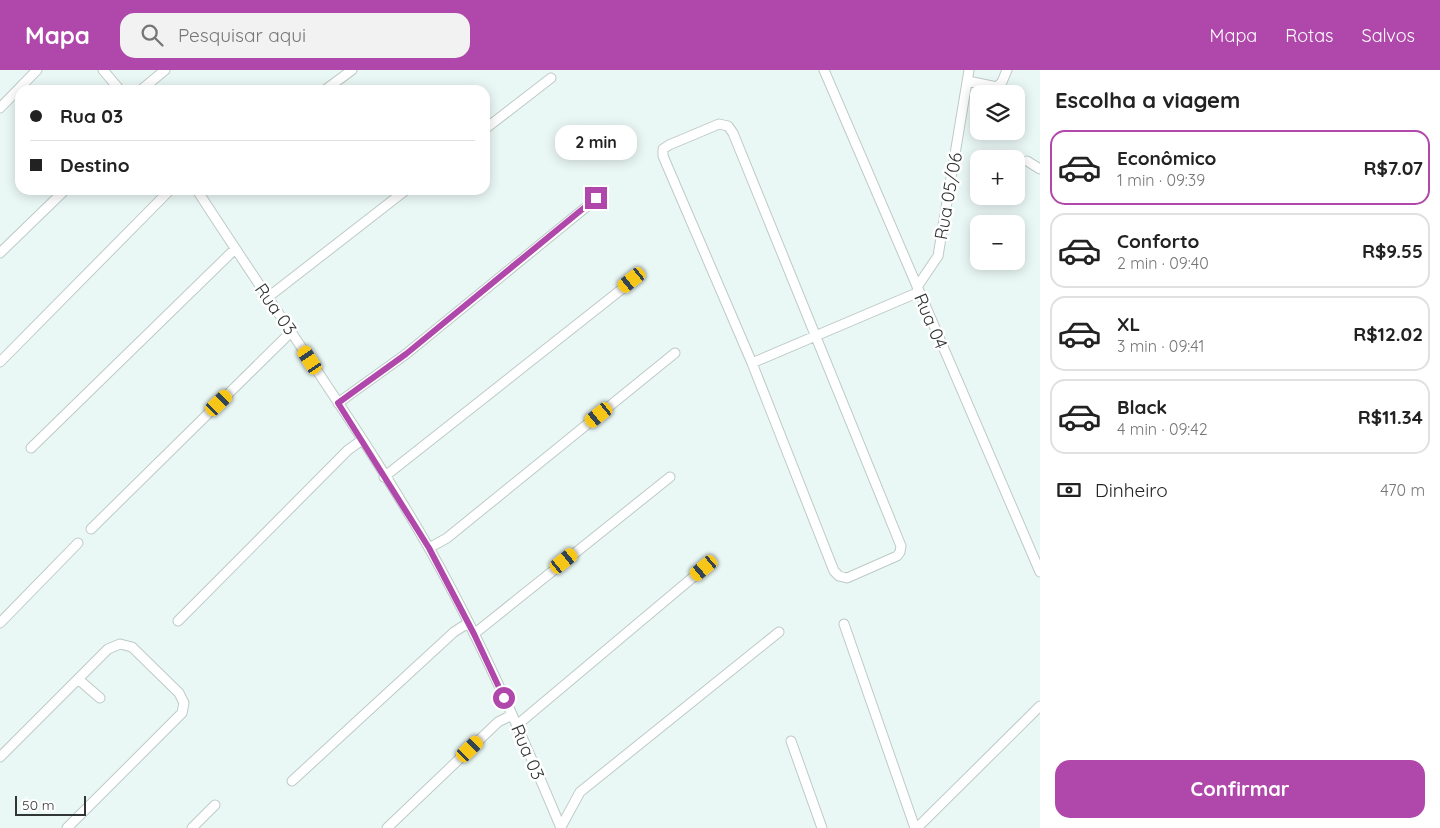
<!DOCTYPE html>
<html lang="pt">
<head>
<meta charset="utf-8">
<style>
	:root { --surface:#fff; --page:#f2f2f2; --text:#222; --muted:#767676; --line:#e0e0e0; --accent:#b048ab }
	body { margin:0; font-family:Quicksand,sans-serif; background:var(--page); color:var(--text); height:100vh; display:flex; flex-direction:column; font-size:19px; white-space:nowrap }
	* { box-sizing:border-box; margin:0 }
	p { font-size:16px; color:var(--muted) }
	.icon { flex:none; width:28px; height:28px; fill:none; stroke:currentColor; stroke-width:2; stroke-linecap:round; stroke-linejoin:round }
	.map { position:relative; flex:1; overflow:hidden }
	.details { display:flex; flex-direction:column; background:var(--surface); width:400px }
	.details>* { flex:none }
	.hud { position:absolute; left:15px; top:15px; width:475px; height:110px; border-radius:15px; box-shadow:0 2px 12px #0003; display:grid; align-content:center; height:110px; padding:0 15px; background:var(--surface) }
	.fabs { position:absolute; left:970px; top:15px; display:grid; gap:10px }
	.fabs a { display:grid; place-items:center; width:55px; height:55px; border-radius:10px; background:var(--surface); box-shadow:0 2px 12px #0003; font-size:25px }
	.scale { position:absolute; left:15px; bottom:12px; width:71px; box-sizing:border-box; padding-left:5px; border:2px solid #313635; border-top:0; font-size:14px; line-height:18px; white-space:nowrap; color:#313635; -webkit-text-stroke:4px #fff; paint-order:stroke }
	.end { position:absolute; width:22px; height:22px; margin:-11px; border:6px solid #b048ab; background:#fff; box-shadow:0 0 0 2px #fff }
	.from { border-radius:50% }
	.bubble { position:absolute; height:35px; border-radius:15px; background:var(--surface); box-shadow:0 2px 12px #0003; font-size:16px; font-weight:700; line-height:35px; text-align:center }
	.car { position:absolute; width:15px; height:30px; margin:-15px -8px; border-radius:6px; box-shadow:0 0 4px 1px #0007; background:linear-gradient(#f5c518 24%,#345 0 40%,#f5c518 0 76%,#345 0 86%,#f5c518 0) }
	.hud b { display:flex; align-items:center; gap:18px; height:48px; font-size:19px }
	.hud b+b { border-top:1px solid var(--line) }
	.hud i { width:12px; height:12px; background:var(--text) }
	ul { padding:0; list-style:none }
	li { display:flex; align-items:center; gap:15px; height:75px; margin:0 10px 8px; padding:0 5px; border:2px solid var(--line); border-radius:15px }
	li div { flex:1 }
	li b { display:block; font-size:19px }
	li em { font-style:normal; font-weight:700 }
	li.active { border-color:var(--accent) }
	li>.icon { width:45px; height:45px; stroke-width:1.5 }
	h2 { padding:0 15px; font-size:22px; line-height:60px }
	.pay { display:flex; align-items:center; gap:12px; height:55px; padding:0 15px; font-size:19px }
	.pay p { margin-inline-start:auto }
	.action { display:flex; gap:10px; margin-top:auto; padding:10px 15px }
	.action a { flex:1; height:58px; border-radius:15px; background:var(--accent); color:#fff; font-size:20px; font-weight:700; line-height:58px; text-align:center }
	header { display:flex; align-items:center; gap:30px; box-sizing:border-box; height:70px; padding:0 25px; background:var(--accent); color:#fff }
	header strong { font-size:24px }
	nav { display:flex; gap:28px; margin-inline-start:auto; font-size:18px }
	.search { width:350px; height:45px; background:var(--page); display:flex; align-items:center; gap:12px; box-sizing:border-box; padding:0 18px; border-radius:15px; color:var(--muted); font-size:19px }
	main { display:flex; flex:1; min-height:0 }
	.map>svg:first-child { display:block }
</style>
</head>
<body>
<header>
<strong>Mapa</strong>
<div class="search"><svg class="icon" aria-label="search" viewBox="0 0 24 24"><circle cx="10" cy="10" r="6"/><path d="M15 15l6 6"/></svg>Pesquisar aqui</div>
<nav><a>Mapa</a><a>Rotas</a><a>Salvos</a></nav>
</header>
<main>
<div class="map">
<svg width="1040" height="758" viewBox="0 0 1040 758">
	<rect width="100%" height="100%" fill="#eaf8f5"/>
	<g fill="none" stroke-linecap="round" stroke-linejoin="round">
		<defs>
			<path id="minor" d="M103,0L120,20
				M824,0L1040,502
				M968,11L997,17L1002,12L1007,0
				M141,20L165,0
				M325,20L352,0
				M0,38L37,0
				M719,54L728,56L733,63L901,476L900,482L897,486L847,508L839,506L834,501L752,293L663,86V79L669,75Z
				M485,59L551,8
				M1027,91L1040,99
				M197,120C274,240 358,355 429,478C480,568 521,663 561,758
				M0,183L65,120
				M917,217L938,186L969,0
				M267,228L406,120
				M0,292L170,120
				M752,293L919,222
				M338,333L406,284L596,129
				M31,378L235,179
				M384,407L632,211
				M91,459L292,261
				M429,478L447,468L675,283
				M178,551L348,380L362,370
				M0,553L78,473
				M844,554L915,758
				M474,564L670,407
				M78,609L100,628
				M517,655L704,498
				M791,671L822,758
				M0,687L108,579L120,574L132,577L179,623L184,633L182,643L67,758
				M292,711L454,562L468,553
				M561,757L580,722L779,562
				M192,758L215,735
				M387,758L498,652L512,645
				M917,758L1040,636"/>
		</defs>
		<!-- minor casing -->
		<use href="#minor" stroke="#bdcac7" stroke-width="11"/>
		<!-- minor -->
		<use href="#minor" stroke="#fff" stroke-width="9"/>
	</g>
	<g fill="none" stroke-linecap="round" stroke-linejoin="round">
		<!-- route -->
		<path stroke="#b048ab" stroke-width="6" d="M504,628L474,564L429,478L338,333L406,284L596,128"/>
	</g>
	<g text-anchor="middle" dominant-baseline="central" stroke-width="5" stroke-linejoin="round" paint-order="stroke">
		<!-- street labels -->
		<g font-size="18" fill="#313635" stroke="#fff">
			<text transform="translate(948 126) rotate(-80)">Rua 05/06</text>
			<text transform="translate(276 239) rotate(55)">Rua 03</text>
			<text transform="translate(931 251) rotate(67)">Rua 04</text>
			<text transform="translate(528 682) rotate(67)">Rua 03</text>
		</g>
	</g>
</svg>
<div class="fabs">
<a><svg class="icon" aria-label="layers" viewBox="0 0 24 24"><path d="M12 4l9 5-9 5-9-5zM3 14l9 5 9-5"/></svg></a>
<a>+</a>
<a>−</a>
</div>
<div class="scale">50 m</div>
<i class="end from" style="left:504px;top:628px"></i>
<i class="end" style="left:596px;top:128px"></i>
<div class="bubble" style="left:555px;top:55px;width:82px">2 min</div>
<i class="car" style="left:632px;top:210px;rotate:231deg"></i>
<i class="car" style="left:310px;top:290px;rotate:327deg"></i>
<i class="car" style="left:219px;top:333px;rotate:46deg"></i>
<i class="car" style="left:599px;top:345px;rotate:231deg"></i>
<i class="car" style="left:564px;top:491px;rotate:51deg"></i>
<i class="car" style="left:704px;top:498px;rotate:230deg"></i>
<i class="car" style="left:470px;top:679px;rotate:46deg"></i>
<div class="hud">
<b><i class="from"></i>Rua 03</b>
<b><i></i>Destino</b>
</div>
</div>
<section class="details">
<h2>Escolha a viagem</h2>
<ul>
<li class="active"><svg class="icon" aria-label="car" viewBox="0 0 24 24"><path d="M5 17H2v-5l4-1 3-4h7l3 4 3 1v5h-3M9 17h6M6 11h13"/><circle cx="7" cy="17" r="2"/><circle cx="17" cy="17" r="2"/></svg><div><b>Econômico</b><p>1 min · 09:39</p></div><em>R$7.07</em></li>
<li><svg class="icon" aria-label="car" viewBox="0 0 24 24"><path d="M5 17H2v-5l4-1 3-4h7l3 4 3 1v5h-3M9 17h6M6 11h13"/><circle cx="7" cy="17" r="2"/><circle cx="17" cy="17" r="2"/></svg><div><b>Conforto</b><p>2 min · 09:40</p></div><em>R$9.55</em></li>
<li><svg class="icon" aria-label="car" viewBox="0 0 24 24"><path d="M5 17H2v-5l4-1 3-4h7l3 4 3 1v5h-3M9 17h6M6 11h13"/><circle cx="7" cy="17" r="2"/><circle cx="17" cy="17" r="2"/></svg><div><b>XL</b><p>3 min · 09:41</p></div><em>R$12.02</em></li>
<li><svg class="icon" aria-label="car" viewBox="0 0 24 24"><path d="M5 17H2v-5l4-1 3-4h7l3 4 3 1v5h-3M9 17h6M6 11h13"/><circle cx="7" cy="17" r="2"/><circle cx="17" cy="17" r="2"/></svg><div><b>Black</b><p>4 min · 09:42</p></div><em>R$11.34</em></li>
</ul>
<div class="pay"><svg class="icon" aria-label="cash" viewBox="0 0 24 24"><path d="M3 7h18v10H3z"/><circle cx="12" cy="12" r="2"/></svg>Dinheiro<p>470 m</p></div>
<div class="action"><a>Confirmar</a></div>
</section>
</main>
</body>
</html>
